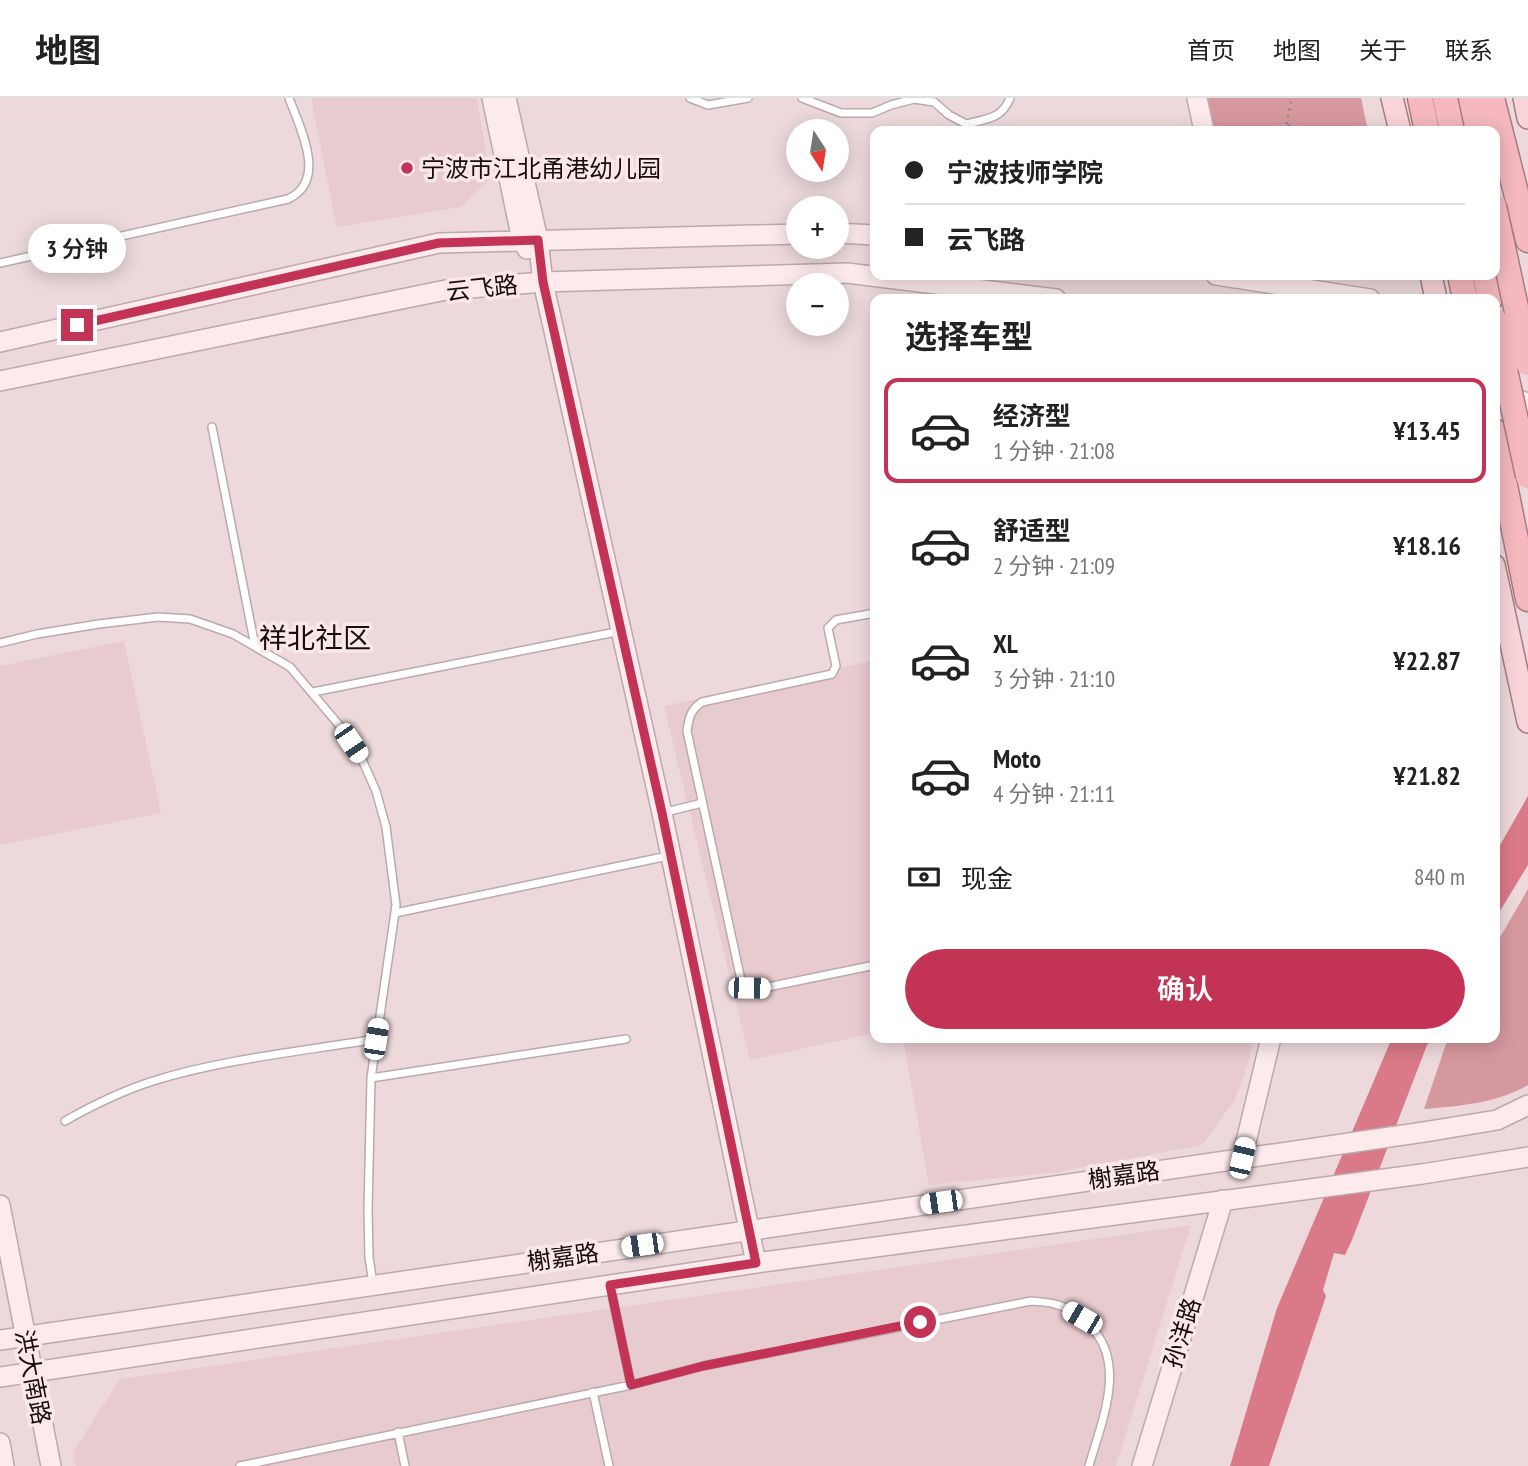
<!DOCTYPE html>
<html lang="zh">
<head>
<meta charset="utf-8">
<style>
	:root { --surface:#fff; --page:#f6f6f6; --text:#222; --muted:#767676; --line:#e0e0e0; --accent:#c33355 }
	body { margin:0; font-family:"PT Sans Narrow","Noto Sans SC",sans-serif; background:var(--page); color:var(--text); height:100vh; display:flex; flex-direction:column; font-size:26px; white-space:nowrap }
	* { box-sizing:border-box; margin:0 }
	p { font-size:23px; color:var(--muted) }
	.icon { flex:none; width:38px; height:38px; fill:none; stroke:currentColor; stroke-width:2; stroke-linecap:round; stroke-linejoin:round }
	.map { position:relative; flex:1; overflow:hidden }
	.details { position:absolute; left:870px; top:196px; width:630px; height:749px; display:flex; flex-direction:column; background:var(--surface); border-radius:14px; box-shadow:0 4px 18px #0003 }
	.details>* { flex:none }
	.hud { position:absolute; left:870px; top:28px; width:630px; height:154px; border-radius:14px; box-shadow:0 4px 18px #0003; display:grid; align-content:center; height:154px; padding:0 35px; background:var(--surface) }
	.needle { width:46px; rotate:168deg }
	.buttons { position:absolute; left:786px; top:21px; display:grid; gap:14px }
	.buttons a { display:grid; place-items:center; width:63px; height:63px; border-radius:50%; background:var(--surface); box-shadow:0 4px 18px #0003; font-size:35px }
	.end { position:absolute; width:32px; height:32px; margin:-16px; border:9px solid #c33355; background:#fff; box-shadow:0 0 0 4px #fff }
	.from { border-radius:50% }
	.bubble { position:absolute; height:49px; border-radius:24px; background:var(--surface); box-shadow:0 4px 18px #0003; font-size:23px; font-weight:600; line-height:49px; text-align:center }
	.car { position:absolute; width:21px; height:42px; margin:-21px -10px; border-radius:9px; box-shadow:0 0 5px 2px #0007; background:linear-gradient(#fff 24%,#345 0 40%,#fff 0 76%,#345 0 86%,#fff 0) }
	.hud b { display:flex; align-items:center; gap:24px; height:66px; font-size:26px }
	.hud b+b { border-top:2px solid var(--line) }
	.hud i { width:18px; height:18px; background:var(--text) }
	ul { padding:0; list-style:none }
	li { display:flex; align-items:center; gap:21px; height:105px; margin:0 14px 10px; padding:0 21px; border:4px solid transparent; border-radius:14px }
	li div { flex:1 }
	li b { display:block; font-size:26px }
	li em { font-style:normal; font-weight:600 }
	li.selected { border-color:var(--accent) }
	li>.icon { width:63px; height:63px; stroke-width:1.5 }
	h2 { padding:0 35px; font-size:32px; line-height:84px }
	.pay { display:flex; align-items:center; gap:18px; height:77px; padding:0 35px; font-size:26px }
	.pay p { margin-inline-start:auto }
	.primary-button { display:flex; gap:14px; margin-top:auto; padding:14px 35px }
	.primary-button a { flex:1; height:80px; border-radius:42px; background:var(--accent); color:#fff; font-size:28px; font-weight:600; line-height:80px; text-align:center }
	header { display:flex; align-items:center; gap:42px; box-sizing:border-box; height:98px; padding:0 35px; background:var(--surface); border-bottom:2px solid var(--line) }
	header strong { font-size:33px }
	nav { display:flex; gap:38px; margin-inline-start:auto; font-size:24px }
	.map>svg:first-child { display:block }
</style>
</head>
<body>
<header>
<strong>地图</strong>
<nav><a>首页</a><a>地图</a><a>关于</a><a>联系</a></nav>
</header>
<div class="map">
<svg width="1528" height="1368" viewBox="0 0 1528 1368">
	<rect width="100%" height="100%" fill="#edd9db"/>
	<!-- built -->
	<path fill="#e8cbce" d="M311,0H477L490,81L461,109L337,129Z
		M124,543L161,715L0,747V568Z
		M875,562V935L750,962L664,608Z
		M903,940H1253L1249,963L1235,1002L1202,1047L1058,1074L929,1087Z
		M1191,1127L1116,1368H76L73,1354L120,1281Z"/>
	<!-- green -->
	<path fill="#d6989f" d="M1208,0H1361L1368,33H1215Z
		M1528,791V987C1497,1005 1459,1008 1424,1011L1448,940H1494L1495,848Z"/>
	<!-- water -->
	<path fill="#da7987" d="M1528,698V767L1495,821V756Z
		M1392,940H1434L1427,947L1352,1142L1345,1157L1334,1155L1323,1192L1326,1198L1269,1368H1230L1277,1210Z"/>
	<g fill="none" stroke-linecap="round" stroke-linejoin="round">
		<defs>
			<path id="lane" d="M690,0L708,7L748,0
				M802,0L841,15H872L891,7L914,1L934,4L949,17L966,26C986,21 1002,21 1010,0
				M0,165L288,101C328,83 300,30 289,0
				M212,329L255,548
				M875,515L836,522L828,530L836,568L832,576L702,604C690,612 689,620 687,633L741,882L749,890H763L875,867
				M0,545L37,536L99,526L158,519L190,521L233,536L290,569L339,627L363,664L376,693L386,729L396,807L371,980L368,1112L369,1159L373,1186
				M313,594L621,533
				M662,715L702,705
				M395,815L668,758
				M371,980L626,941
				M65,1023C93,1007 122,993 153,983C223,961 304,953 376,941
				M610,1187L631,1287
				M593,1294L609,1368
				M398,1334L405,1368
				M240,1368L631,1287L703,1268L1031,1203C1040,1204 1050,1204 1058,1207C1070,1210 1082,1220 1090,1228C1128,1265 1101,1325 1089,1368"/>
			<path id="secondary" d="M492,0L522,142L527,151
				M506,0L538,142L543,184L662,715L756,1165
				M1197,0L1204,33
				M836,135L875,137
				M1216,177L1370,201
				M0,244L439,145L798,136
				M0,283L446,192L543,184L847,175L1056,201
				M1494,294L1528,305
				M1242,1060L1271,940
				M0,1107L51,1368
				M0,1242L1424,1034L1497,1022L1528,1007
				M0,1279L756,1165L1422,1076L1528,1059
				M0,1345L4,1368
				M1142,1368L1223,1102"/>
			<path id="primary" d="M1392,0L1400,33
				M1524,0L1528,20
				M1431,177L1436,201
				M1494,467L1528,624"/>
			<path id="highway" d="M1420,0L1427,33
				M1445,0L1452,33
				M1471,0L1478,33
				M1492,0L1528,142
				M1460,177L1465,201
				M1485,177L1490,201
				M1494,333L1528,501"/>
		</defs>
		<!-- lane casing -->
		<use href="#lane" stroke="#bca9ab" stroke-width="10"/>
		<!-- secondary casing -->
		<use href="#secondary" stroke="#bca9ab" stroke-width="22"/>
		<!-- primary casing -->
		<use href="#primary" stroke="#a67c81" stroke-width="24"/>
		<!-- highway casing -->
		<use href="#highway" stroke="#a67c81" stroke-width="27"/>
		<!-- path -->
		<path stroke="#918284" stroke-width="2.5" stroke-dasharray="2 5" stroke-linecap="butt" d="M1288,27L1298,33
			M1285,33L1292,0"/>
		<!-- lane -->
		<use href="#lane" stroke="#fff" stroke-width="7"/>
		<!-- secondary -->
		<use href="#secondary" stroke="#fceaec" stroke-width="19"/>
		<!-- primary -->
		<use href="#primary" stroke="#f8d4d8" stroke-width="21"/>
		<!-- highway -->
		<use href="#highway" stroke="#f4b8be" stroke-width="24"/>
		<defs>
			<path id="highway-bridge" d="M1494,108L1528,265
				M1494,221L1528,378"/>
		</defs>
		<!-- highway-bridge casing -->
		<use href="#highway-bridge" stroke="#a67c81" stroke-width="27" stroke-linecap="butt"/>
		<!-- highway-bridge -->
		<use href="#highway-bridge" stroke="#f4b8be" stroke-width="24"/>
	</g>
	<g fill="none" stroke-linecap="round" stroke-linejoin="round">
		<!-- route -->
		<path stroke="#c33355" stroke-width="9" d="M77,227L439,145L538,142L543,184L662,715L756,1165L610,1187L631,1287L703,1268L920,1224"/>
	</g>
	<!-- markers -->
	<circle fill="#c33355" stroke="#fbe6e8" stroke-width="2.5" cx="407" cy="70" r="7"/>
	<g text-anchor="middle" dominant-baseline="central" stroke-width="7" stroke-linejoin="round" paint-order="stroke">
		<!-- poi labels -->
		<g font-size="24" fill="#150e0f" stroke="#fbe6e8" text-anchor="start">
			<text x="421" y="70">宁波市江北甬港幼儿园</text>
		</g>
		<!-- street labels -->
		<g font-size="24" fill="#150e0f" stroke="#fbe6e8">
			<text transform="translate(482 190) rotate(-6)">云飞路</text>
			<text transform="translate(1124 1077) rotate(-8)">榭嘉路</text>
			<text transform="translate(563 1159) rotate(-8)">榭嘉路</text>
			<text transform="translate(1182 1235) rotate(-73)">孙洋路</text>
			<text transform="translate(33 1279) rotate(79)">洪大南路</text>
		</g>
		<!-- quarter labels -->
		<g font-size="28" fill="#150e0f" stroke="#fbe6e8">
			<text x="315" y="539">祥北社区</text>
		</g>
	</g>
</svg>
<div class="buttons">
<a><svg class="needle" viewBox="-14 -14 28 28"><path d="M0-13l5 13h-10z" fill="#e53935"/><path d="M0 13l5-13h-10z" fill="#767676"/></svg></a>
<a>+</a>
<a>−</a>
</div>
<i class="end from" style="left:920px;top:1224px"></i>
<i class="end" style="left:77px;top:227px"></i>
<div class="bubble" style="left:28px;top:126px;width:98px">3 分钟</div>
<i class="car" style="left:351px;top:645px;rotate:146deg"></i>
<i class="car" style="left:749px;top:890px;rotate:91deg"></i>
<i class="car" style="left:376px;top:941px;rotate:9deg"></i>
<i class="car" style="left:1242px;top:1060px;rotate:13deg"></i>
<i class="car" style="left:941px;top:1104px;rotate:262deg"></i>
<i class="car" style="left:642px;top:1147px;rotate:262deg"></i>
<i class="car" style="left:1082px;top:1220px;rotate:300deg"></i>
<div class="hud">
<b><i class="from"></i>宁波技师学院</b>
<b><i></i>云飞路</b>
</div>
<section class="details">
<h2>选择车型</h2>
<ul>
<li class="selected"><svg class="icon" aria-label="car" viewBox="0 0 24 24"><path d="M5 17H2v-5l4-1 3-4h7l3 4 3 1v5h-3M9 17h6M6 11h13"/><circle cx="7" cy="17" r="2"/><circle cx="17" cy="17" r="2"/></svg><div><b>经济型</b><p>1 分钟 · 21:08</p></div><em>¥13.45</em></li>
<li><svg class="icon" aria-label="car" viewBox="0 0 24 24"><path d="M5 17H2v-5l4-1 3-4h7l3 4 3 1v5h-3M9 17h6M6 11h13"/><circle cx="7" cy="17" r="2"/><circle cx="17" cy="17" r="2"/></svg><div><b>舒适型</b><p>2 分钟 · 21:09</p></div><em>¥18.16</em></li>
<li><svg class="icon" aria-label="car" viewBox="0 0 24 24"><path d="M5 17H2v-5l4-1 3-4h7l3 4 3 1v5h-3M9 17h6M6 11h13"/><circle cx="7" cy="17" r="2"/><circle cx="17" cy="17" r="2"/></svg><div><b>XL</b><p>3 分钟 · 21:10</p></div><em>¥22.87</em></li>
<li><svg class="icon" aria-label="car" viewBox="0 0 24 24"><path d="M5 17H2v-5l4-1 3-4h7l3 4 3 1v5h-3M9 17h6M6 11h13"/><circle cx="7" cy="17" r="2"/><circle cx="17" cy="17" r="2"/></svg><div><b>Moto</b><p>4 分钟 · 21:11</p></div><em>¥21.82</em></li>
</ul>
<div class="pay"><svg class="icon" aria-label="cash" viewBox="0 0 24 24"><path d="M3 7h18v10H3z"/><circle cx="12" cy="12" r="2"/></svg>现金<p>840 m</p></div>
<div class="primary-button"><a>确认</a></div>
</section>
</div>
</body>
</html>
